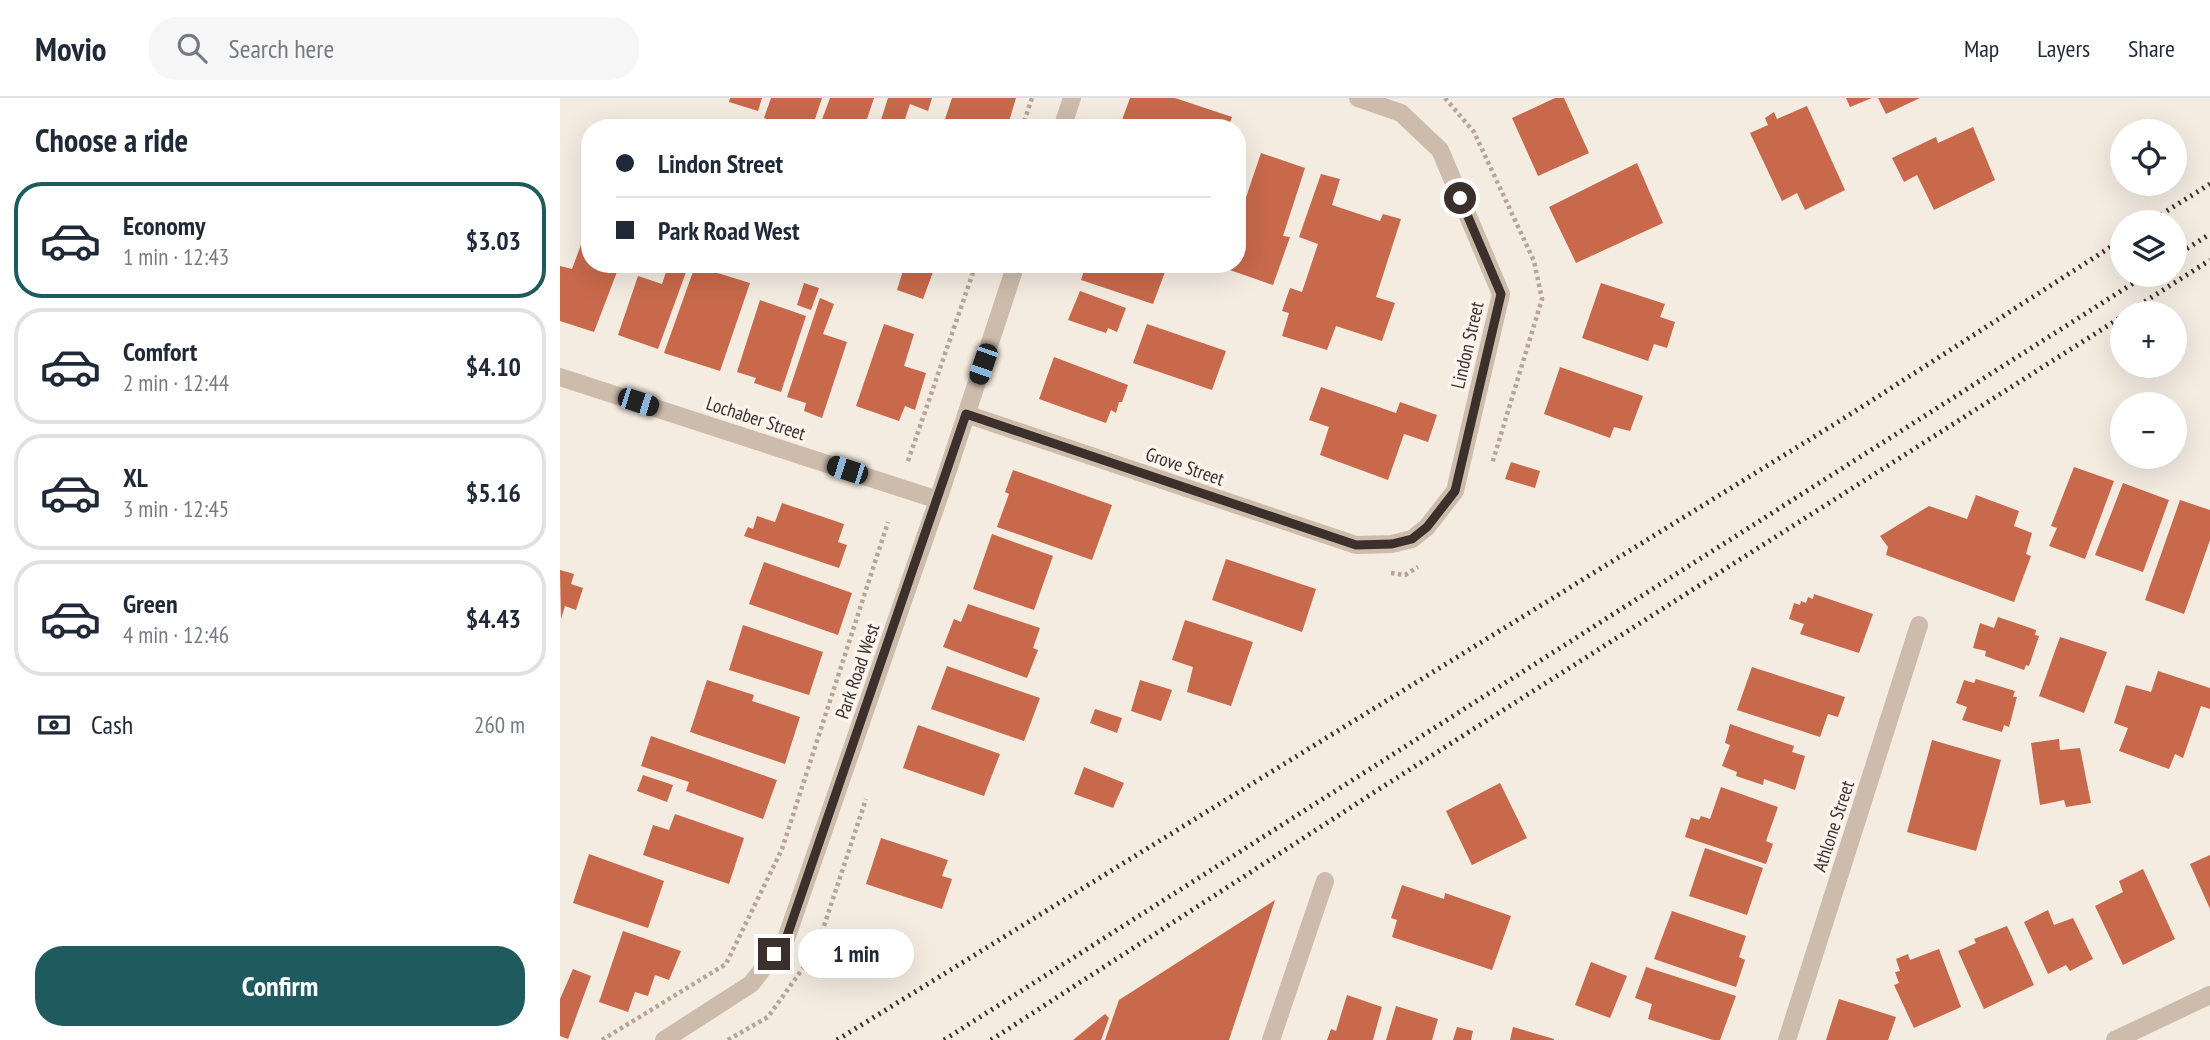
<!DOCTYPE html>
<html lang="en">
<head>
<meta charset="utf-8">
<style>
	:root { --surface:#fff; --page:#f6f6f7; --text:#1f2937; --muted:#747a83; --line:#e0e1e3; --accent:#1f5a5e }
	body { margin:0; font-family:"PT Sans Narrow",sans-serif; background:var(--page); color:var(--text); height:100vh; display:flex; flex-direction:column; font-size:26px; white-space:nowrap }
	* { box-sizing:border-box; margin:0 }
	p { font-size:23px; color:var(--muted) }
	.icon { flex:none; width:38px; height:38px; fill:none; stroke:currentColor; stroke-width:2; stroke-linecap:round; stroke-linejoin:round }
	.map { position:relative; flex:1; overflow:hidden }
	.drawer { display:flex; flex-direction:column; background:var(--surface); width:560px }
	.drawer>* { flex:none }
	.hud { position:absolute; left:21px; top:21px; width:665px; height:154px; border-radius:28px; box-shadow:0 7px 28px #0002; display:grid; align-content:center; height:154px; padding:0 35px; background:var(--surface) }
	.buttons { position:absolute; left:1550px; top:21px; display:grid; gap:14px }
	.buttons a { display:grid; place-items:center; width:77px; height:77px; border-radius:50%; background:var(--surface); box-shadow:0 7px 28px #0002; font-size:35px }
	.end { position:absolute; width:32px; height:32px; margin:-16px; border:9px solid #3b302b; background:#fff; box-shadow:0 0 0 4px #fff }
	.from { border-radius:50% }
	.bubble { position:absolute; height:49px; border-radius:24px; background:var(--surface); box-shadow:0 7px 28px #0002; font-size:23px; font-weight:800; line-height:49px; text-align:center }
	.car { position:absolute; width:21px; height:42px; margin:-21px -10px; border-radius:9px; box-shadow:0 0 5px 2px #0007; background:linear-gradient(#222 24%,#8ab4d8 0 40%,#222 0 76%,#8ab4d8 0 86%,#222 0) }
	.hud b { display:flex; align-items:center; gap:24px; height:66px; font-size:26px }
	.hud b+b { border-top:2px solid var(--line) }
	.hud i { width:18px; height:18px; background:var(--text) }
	ul { padding:0; list-style:none }
	li { display:flex; align-items:center; gap:21px; height:116px; margin:0 14px 10px; padding:0 21px; border:4px solid var(--line); border-radius:28px }
	li div { flex:1 }
	li b { display:block; font-size:26px }
	li em { font-style:normal; font-weight:800 }
	li.current { border-color:var(--accent) }
	li>.icon { width:63px; height:63px; stroke-width:1.5 }
	h2 { padding:0 35px; font-size:32px; line-height:84px }
	.pay { display:flex; align-items:center; gap:18px; height:77px; padding:0 35px; font-size:26px }
	.pay p { margin-inline-start:auto }
	.cta { display:flex; gap:14px; margin-top:auto; padding:14px 35px }
	.cta a { flex:1; height:80px; border-radius:28px; background:var(--accent); color:#fff; font-size:28px; font-weight:800; line-height:80px; text-align:center }
	header { display:flex; align-items:center; gap:42px; box-sizing:border-box; height:98px; padding:0 35px; background:var(--surface); border-bottom:2px solid var(--line) }
	header strong { font-size:33px }
	nav { display:flex; gap:38px; margin-inline-start:auto; font-size:24px }
	.search { width:490px; height:63px; background:var(--page); display:flex; align-items:center; gap:18px; box-sizing:border-box; padding:0 24px; border-radius:28px; color:var(--muted); font-size:26px }
	main { display:flex; flex:1; min-height:0 }
	.map>svg:first-child { display:block }
</style>
</head>
<body>
<header>
<strong>Movio</strong>
<div class="search"><svg class="icon" aria-label="search" viewBox="0 0 24 24"><circle cx="10" cy="10" r="6"/><path d="M15 15l6 6"/></svg>Search here</div>
<nav><a>Map</a><a>Layers</a><a>Share</a></nav>
</header>
<main>
<section class="drawer">
<h2>Choose a ride</h2>
<ul>
<li class="current"><svg class="icon" aria-label="car" viewBox="0 0 24 24"><path d="M5 17H2v-5l4-1 3-4h7l3 4 3 1v5h-3M9 17h6M6 11h13"/><circle cx="7" cy="17" r="2"/><circle cx="17" cy="17" r="2"/></svg><div><b>Economy</b><p>1 min · 12:43</p></div><em>$3.03</em></li>
<li><svg class="icon" aria-label="car" viewBox="0 0 24 24"><path d="M5 17H2v-5l4-1 3-4h7l3 4 3 1v5h-3M9 17h6M6 11h13"/><circle cx="7" cy="17" r="2"/><circle cx="17" cy="17" r="2"/></svg><div><b>Comfort</b><p>2 min · 12:44</p></div><em>$4.10</em></li>
<li><svg class="icon" aria-label="car" viewBox="0 0 24 24"><path d="M5 17H2v-5l4-1 3-4h7l3 4 3 1v5h-3M9 17h6M6 11h13"/><circle cx="7" cy="17" r="2"/><circle cx="17" cy="17" r="2"/></svg><div><b>XL</b><p>3 min · 12:45</p></div><em>$5.16</em></li>
<li><svg class="icon" aria-label="car" viewBox="0 0 24 24"><path d="M5 17H2v-5l4-1 3-4h7l3 4 3 1v5h-3M9 17h6M6 11h13"/><circle cx="7" cy="17" r="2"/><circle cx="17" cy="17" r="2"/></svg><div><b>Green</b><p>4 min · 12:46</p></div><em>$4.43</em></li>
</ul>
<div class="pay"><svg class="icon" aria-label="cash" viewBox="0 0 24 24"><path d="M3 7h18v10H3z"/><circle cx="12" cy="12" r="2"/></svg>Cash<p>260 m</p></div>
<div class="cta"><a>Confirm</a></div>
</section>
<div class="map">
<svg width="1650" height="942" viewBox="0 0 1650 942">
	<rect width="100%" height="100%" fill="#f4ebe1"/>
	<!-- building -->
	<path fill="#c8694b" d="M170,0H202L198,13L169,4Z
		M211,0H262L252,30H233L204,20Z
		M270,0H314L304,30H267L260,27Z
		M328,0H372L368,13L350,6L342,30H326L319,28Z
		M392,0H456L447,30H382Z
		M570,0H615L672,19L668,30H559Z
		M995,0H1004L1029,55L978,78L952,20Z
		M1286,0H1312L1290,9Z
		M1318,0H1360L1326,16Z
		M1247,8L1285,92L1245,112L1237,95L1222,103L1190,35L1208,27L1205,20L1214,14L1217,21Z
		M1413,29L1435,82L1374,112L1357,77L1344,84L1332,60L1376,39L1378,45Z
		M701,55L745,70L723,138L730,139L713,187L667,171L669,166H677V141L680,134L677,133V126Z
		M1077,65L1103,125L1016,165L989,109Z
		M761,76L780,81L772,107L820,123L823,116L841,121L816,199L835,205L822,243L776,228L767,252L722,238L729,215L722,213L730,190L742,194L758,146L739,139Z
		M29,125L30,166H60L34,234L0,223V168L12,171Z
		M93,166H129L98,251L58,237L78,178L102,186L106,174L92,168Z
		M345,166H376L363,201L337,192Z
		M526,166H608L593,206L521,182Z
		M135,168L190,185L160,273L104,255Z
		M244,185L259,190L251,212L237,207Z
		M1041,185L1105,206L1100,219L1115,224L1107,250L1094,246L1088,263L1022,240Z
		M520,193L566,210L557,234L548,230L546,235L508,222Z
		M260,200L274,206L263,236L287,244L262,320L244,313L246,305L227,299Z
		M200,202L246,218L221,294L194,285L196,280L177,274Z
		M324,226L354,236L344,268L366,275L355,312L345,308L339,323L296,308Z
		M587,226L666,253L652,292L573,265Z
		M494,259L568,287L562,304H559L556,315L551,312L546,325L479,301Z
		M1000,269L1083,298L1070,333L1054,329L1050,340L984,316Z
		M761,289L836,315L840,304L877,317L868,344L844,336L828,382L760,357L769,329L749,322Z
		M951,364L980,373L975,390L945,381Z
		M1514,369L1554,383L1525,461L1489,448L1497,430L1491,428Z
		M453,372L552,407L532,462L437,429L449,396L445,394Z
		M1563,385L1609,402L1583,474L1535,457Z
		M1416,397L1459,413L1454,428L1472,435L1466,456L1471,458L1454,504L1326,457L1328,449L1320,438L1369,408L1407,421Z
		M1620,402L1650,412V442L1624,516L1585,502Z
		M222,405L284,426L278,444L287,447L279,470L184,438L188,429L193,431L197,418L215,424Z
		M432,436L493,458L474,512L413,491Z
		M666,461L756,491L742,534L652,502Z
		M204,464L292,495L278,537L189,506Z
		M0,472L14,476L11,486L23,490L16,512L5,508L1,521Z
		M1254,496L1313,516L1299,555L1240,536L1244,526L1229,521L1234,505L1240,507L1241,503L1246,505L1248,499L1253,501Z
		M408,506L480,530L473,550L478,552L467,580L383,549L394,521L401,524Z
		M1438,519L1476,532L1475,537L1479,538L1469,568L1466,567L1464,572L1425,558L1426,553L1413,550L1420,525L1434,530Z
		M625,522L693,544L671,608L627,594L633,569L612,562Z
		M183,527L263,554L249,597L169,572Z
		M1500,539L1547,554L1524,615L1479,598Z
		M387,568L480,600L464,643L371,611Z
		M1192,569L1285,599L1278,619L1268,616L1260,639L1177,612Z
		M1598,573L1650,590V611L1641,608L1623,660L1615,656L1609,671L1559,653L1568,630L1554,625L1566,587L1591,594Z
		M1416,581L1455,593L1453,599H1457L1449,629L1444,627L1442,634L1402,622L1407,609L1396,605L1404,582L1414,585Z
		M147,582L194,597L192,603L240,619L225,666L130,634Z
		M580,582L612,592L601,623L571,613Z
		M535,611L562,620L557,635L530,625Z
		M1170,626L1234,648L1232,654L1245,658L1235,692L1204,681L1203,687L1176,678L1177,674L1162,668L1170,647L1165,645Z
		M358,627L440,656L424,698L343,670Z
		M91,638L217,682L203,721L126,693L129,684L81,668Z
		M1499,641L1500,652L1520,650L1531,705L1506,709L1504,702L1480,707L1471,645Z
		M1372,642L1441,662L1416,753L1347,734Z
		M524,669L564,685L553,710L514,696Z
		M83,677L113,687L107,704L77,693Z
		M940,685L967,740L912,767L886,713Z
		M1161,689L1218,709L1206,743L1213,746L1206,766L1125,739L1131,720L1139,722L1141,718L1150,721Z
		M115,716L184,740L169,786L83,757L93,727L109,732Z
		M321,740L388,762L382,778L392,781L382,811L306,786Z
		M1145,750L1203,770L1187,817L1129,798Z
		M29,756L104,783L88,830L13,805Z
		M1650,757V811L1630,766Z
		M1583,771L1615,841L1563,867L1535,808L1563,794L1559,783Z
		M842,787L884,801L885,795L951,818L932,872L832,839L837,822L831,820Z
		M715,802L669,942H545L559,902Z
		M1488,812L1494,827L1513,820L1533,861L1510,873L1506,867L1488,876L1464,824Z
		M1112,813L1186,838L1179,859L1185,862L1176,889L1094,861Z
		M1447,828L1474,887L1424,911L1398,853L1416,845L1414,841Z
		M63,833L121,853L109,882L95,877L88,898L75,894L68,914L39,904Z
		M1379,851L1401,909L1354,930L1334,887L1339,885L1335,874L1340,873L1336,861L1348,856L1350,862Z
		M1031,864L1067,878L1050,920L1015,907Z
		M1086,869L1176,898L1160,942H1153L1088,921L1092,906L1075,900Z
		M13,871L31,878L8,941L0,938V901Z
		M787,897L822,909L813,942H767L771,931L776,933Z
		M1279,901L1336,919L1328,942H1266Z
		M836,908L878,921L872,942H826Z
		M545,916L549,920L541,942H513Z
		M897,929L913,933L911,942H893Z
		M953,929L994,941V942H950Z"/>
	<g fill="none" stroke-linecap="round" stroke-linejoin="round">
		<!-- path -->
		<path stroke="#b9a596" stroke-width="4.5" stroke-dasharray="3.5 3.5" stroke-linecap="butt" d="M885,0L914,34L974,163L982,201L932,366
			M462,30L472,0
			M348,363L416,166
			M831,475L845,477L858,469
			M42,942L166,866L222,751L328,424
			M168,942L208,919L256,852L306,701"/>
		<!-- minor -->
		<path stroke="#cdbbac" stroke-width="18" d="M502,30L512,0
			M0,279L378,402
			M406,316L796,447L832,446L852,441L867,429L895,393L941,196L880,52L841,15L798,0
			M104,942L191,886L226,841L378,402L456,166
			M711,942L765,783
			M1227,942L1359,527"/>
		<!-- tertiary -->
		<path stroke="#cdbbac" stroke-width="18" d="M1555,942L1650,897"/>
		<!-- rail -->
		<path stroke="#3b302b" stroke-width="5" stroke-dasharray="2 5" stroke-linecap="butt" d="M1589,124L1650,86
			M1615,158L1650,136
			M1567,215L1650,162
			M277,942L1286,319L1563,141
			M384,942L1586,177
			M431,942L827,686L1563,218"/>
	</g>
	<g fill="none" stroke-linecap="round" stroke-linejoin="round">
		<!-- route -->
		<path stroke="#3b302b" stroke-width="9" d="M214,856L226,841L406,316L796,447L832,446L852,441L867,429L895,393L941,196L900,100"/>
	</g>
	<g text-anchor="middle" dominant-baseline="central" stroke-width="7" stroke-linejoin="round" paint-order="stroke">
		<!-- street labels -->
		<g font-size="19" fill="#3b302b" stroke="#fbf5ee">
			<text transform="translate(907 247) rotate(-77)">Lindon Street</text>
			<text transform="translate(196 320) rotate(18)">Lochaber Street</text>
			<text transform="translate(625 368) rotate(19)">Grove Street</text>
			<text transform="translate(297 573) rotate(-71)">Park Road West</text>
			<text transform="translate(1273 728) rotate(-72)">Athlone Street</text>
		</g>
	</g>
</svg>
<div class="buttons">
<a><svg class="icon" aria-label="locate" viewBox="0 0 24 24"><circle cx="12" cy="12" r="6"/><path d="M12 2v4M12 18v4M2 12h4M18 12h4"/></svg></a>
<a><svg class="icon" aria-label="layers" viewBox="0 0 24 24"><path d="M12 4l9 5-9 5-9-5zM3 14l9 5 9-5"/></svg></a>
<a>+</a>
<a>−</a>
</div>
<i class="end from" style="left:900px;top:100px"></i>
<i class="end" style="left:214px;top:856px"></i>
<div class="bubble" style="left:238px;top:831px;width:116px">1 min</div>
<i class="car" style="left:423px;top:266px;rotate:199deg"></i>
<i class="car" style="left:78px;top:304px;rotate:108deg"></i>
<i class="car" style="left:287px;top:372px;rotate:288deg"></i>
<div class="hud">
<b><i class="from"></i>Lindon Street</b>
<b><i></i>Park Road West</b>
</div>
</div>
</main>
</body>
</html>
